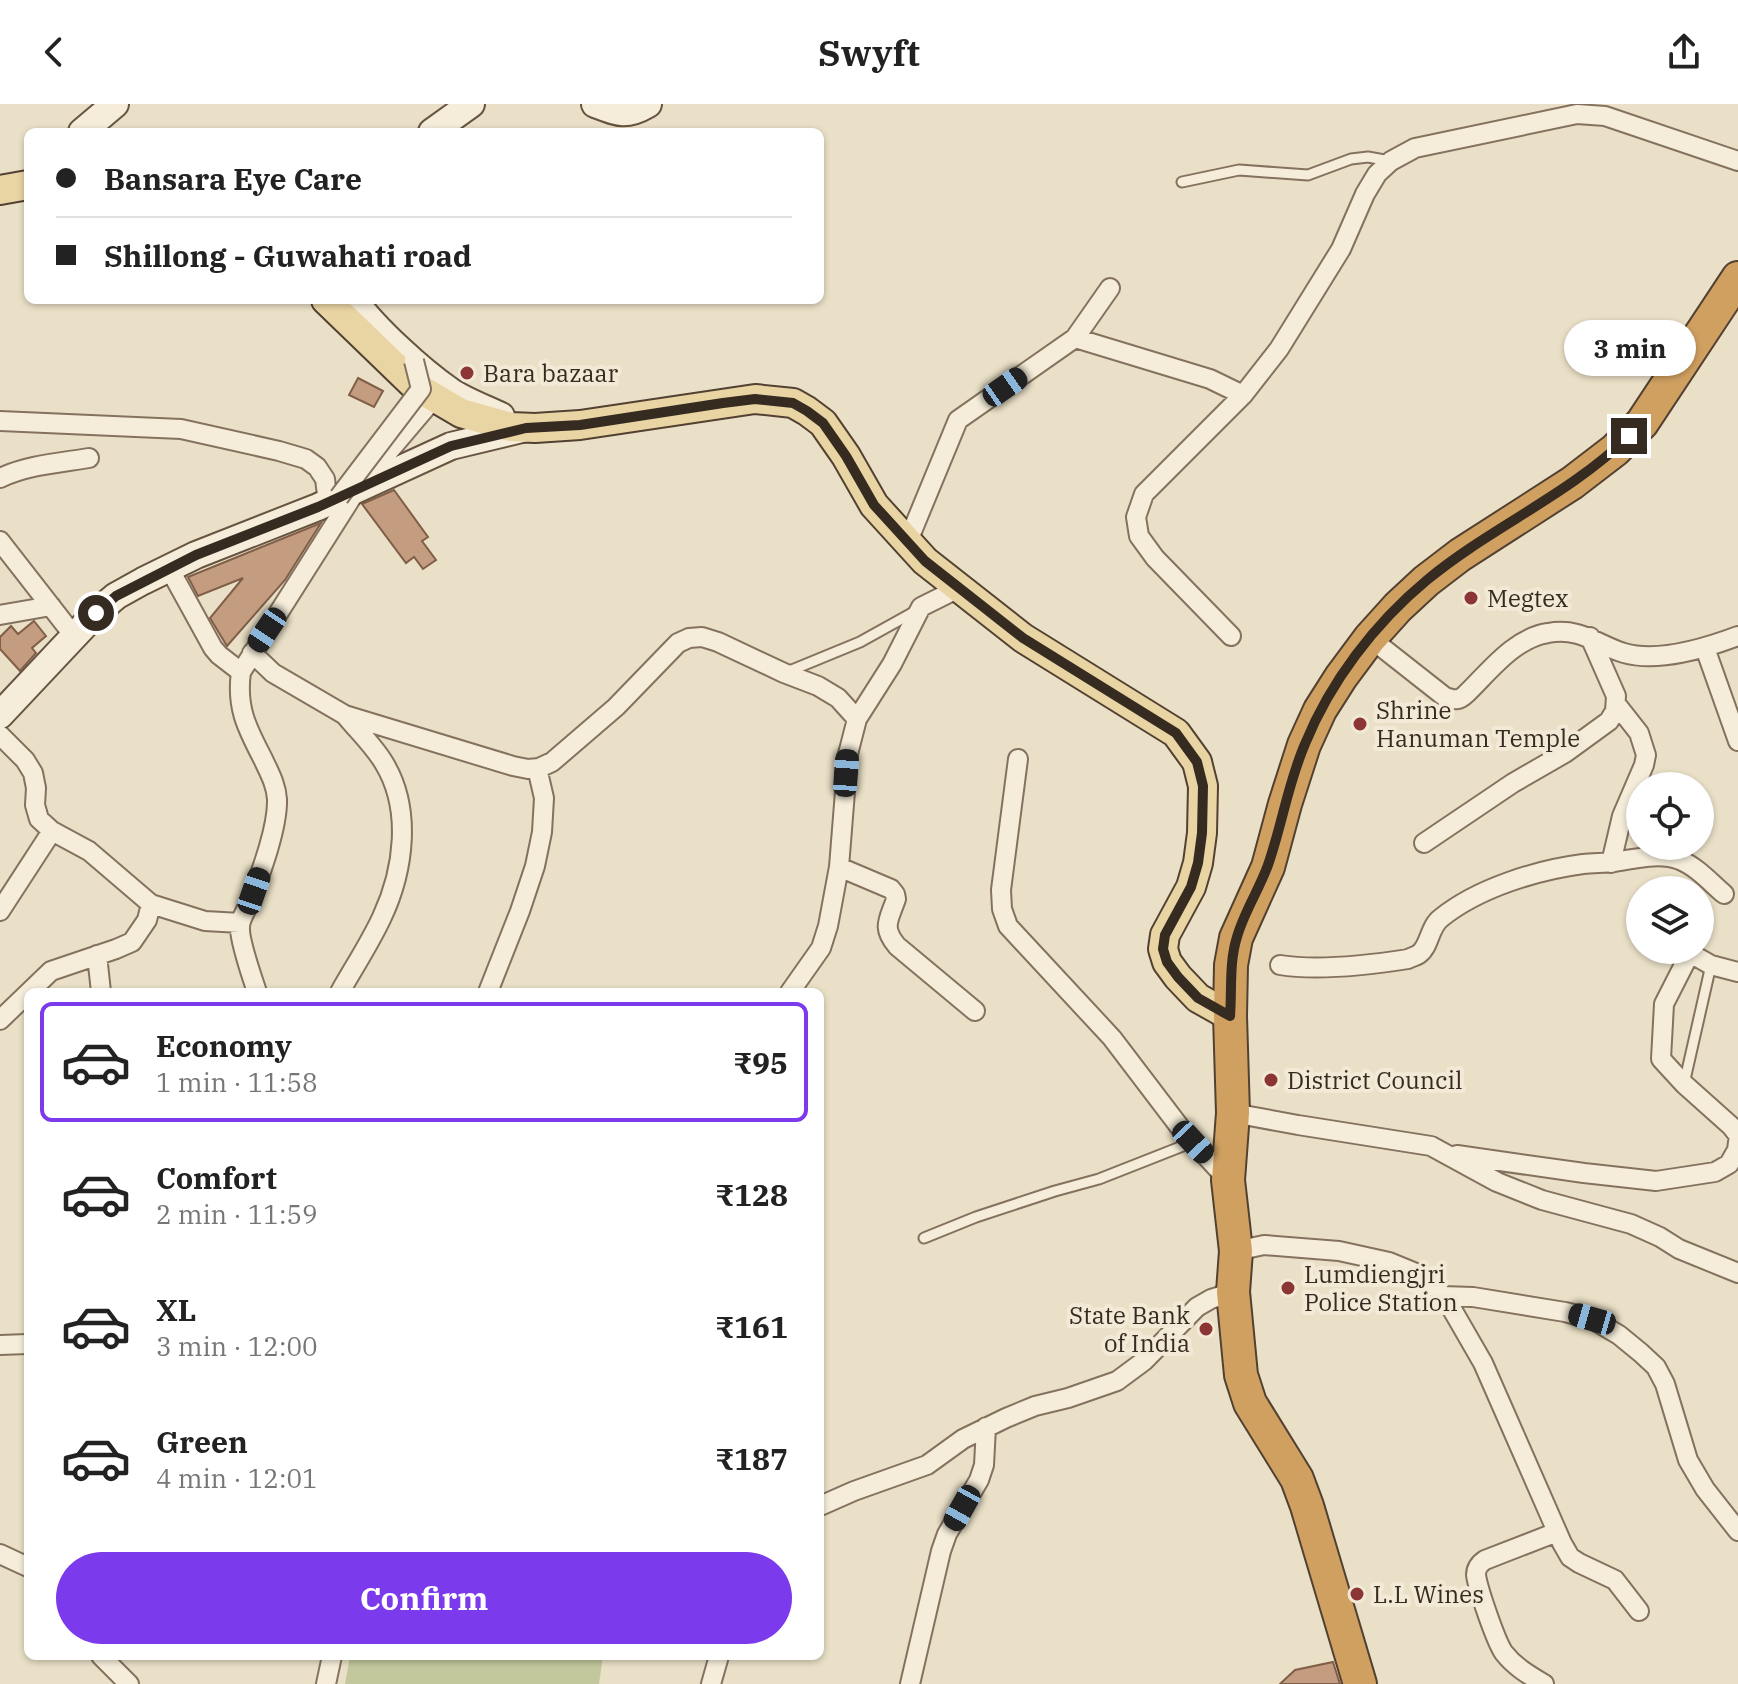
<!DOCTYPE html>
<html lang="en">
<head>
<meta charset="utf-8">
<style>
	:root { --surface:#fff; --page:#f2f2f2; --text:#222; --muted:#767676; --line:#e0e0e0; --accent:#7c3aed }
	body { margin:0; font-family:"IBM Plex Serif",serif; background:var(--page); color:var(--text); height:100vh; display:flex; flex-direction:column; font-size:30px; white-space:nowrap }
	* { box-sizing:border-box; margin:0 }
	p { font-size:26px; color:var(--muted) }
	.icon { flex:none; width:44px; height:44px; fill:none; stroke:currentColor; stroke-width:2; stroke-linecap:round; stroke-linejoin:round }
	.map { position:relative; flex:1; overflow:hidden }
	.drawer { position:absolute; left:24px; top:884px; width:800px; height:672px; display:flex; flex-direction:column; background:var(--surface); border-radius:12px; box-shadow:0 2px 6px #0004 }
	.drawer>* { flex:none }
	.guide { position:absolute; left:24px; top:24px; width:800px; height:176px; border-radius:12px; box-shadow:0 2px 6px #0004; display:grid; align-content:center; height:176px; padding:0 32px; background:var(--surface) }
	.buttons { position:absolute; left:1626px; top:668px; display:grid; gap:16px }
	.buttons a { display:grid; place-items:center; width:88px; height:88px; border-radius:50%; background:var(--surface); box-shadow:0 2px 6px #0004; font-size:40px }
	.end { position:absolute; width:36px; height:36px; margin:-18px; border:10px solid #362b20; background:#fff; box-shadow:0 0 0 4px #fff }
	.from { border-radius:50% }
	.bubble { position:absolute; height:56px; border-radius:28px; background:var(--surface); box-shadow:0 2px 6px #0004; font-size:26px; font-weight:700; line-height:56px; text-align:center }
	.car { position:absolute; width:24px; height:48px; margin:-24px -12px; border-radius:10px; box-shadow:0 0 6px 2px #0007; background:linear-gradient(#222 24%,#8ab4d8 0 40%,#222 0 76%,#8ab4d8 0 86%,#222 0) }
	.guide b { display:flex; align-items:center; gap:28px; height:76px; font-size:30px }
	.guide b+b { border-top:2px solid var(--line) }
	.guide i { width:20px; height:20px; background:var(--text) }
	ul { padding:14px 0 0; list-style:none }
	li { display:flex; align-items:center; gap:24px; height:120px; margin:0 16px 12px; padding:0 16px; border:4px solid transparent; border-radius:12px }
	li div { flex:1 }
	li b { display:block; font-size:30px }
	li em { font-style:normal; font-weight:700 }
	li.on { border-color:var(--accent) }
	li>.icon { width:72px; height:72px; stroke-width:1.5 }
	.primary-button { display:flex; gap:16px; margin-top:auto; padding:16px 32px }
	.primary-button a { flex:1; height:92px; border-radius:48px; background:var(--accent); color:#fff; font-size:32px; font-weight:700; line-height:92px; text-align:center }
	header { display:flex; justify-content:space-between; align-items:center; height:104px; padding:0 32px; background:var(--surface); font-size:36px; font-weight:700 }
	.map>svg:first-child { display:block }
</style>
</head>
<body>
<header><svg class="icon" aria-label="back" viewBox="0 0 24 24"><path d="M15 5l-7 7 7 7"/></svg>Swyft<svg class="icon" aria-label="share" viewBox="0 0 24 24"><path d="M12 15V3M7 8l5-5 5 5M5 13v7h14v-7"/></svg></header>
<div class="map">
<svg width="1738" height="1580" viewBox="0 0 1738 1580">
	<rect width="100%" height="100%" fill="#eae0c7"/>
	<!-- green -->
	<path fill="#c2c79c" d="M350,1552H603L599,1580H345Z"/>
	<!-- building -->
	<path fill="#c49d81" stroke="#805e47" stroke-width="2" d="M358,274L383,287L374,303L349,291Z
		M394,386L428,433L422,437L436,456L423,465L414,453L406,459L362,400Z
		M321,419L285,476L227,542L210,514L243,474L198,492L188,473Z
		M34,517L46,532L32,544L36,549L20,567L0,545V533L11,522L18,530Z
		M1333,1558L1340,1580H1280L1295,1566Z"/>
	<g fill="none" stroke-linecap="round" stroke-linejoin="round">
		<defs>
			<path id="lane" d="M1182,78L1239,66L1308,71L1351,55L1368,53L1390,57
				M787,568L860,538L914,508
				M1684,980L1711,861
				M924,1134L976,1113L1055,1087L1099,1075L1193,1038"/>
			<path id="street" d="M1075,234L1210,275L1243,291
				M0,317L181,325L279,347L306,355L317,363L325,375L328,399
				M0,374C28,361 58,359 89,354
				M0,437L74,532
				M908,437L958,316L1075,234L1110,184
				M169,464L213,544L219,551L241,568
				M0,511L51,502
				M1231,532L1155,454L1139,432L1136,413L1144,390L1243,291L1279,245L1341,145L1365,90L1377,70L1391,57L1415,44L1577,10L1605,12L1738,57
				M1370,534L1445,593C1455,596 1459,597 1466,590C1489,568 1514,534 1548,529C1581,523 1597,541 1624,549C1659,559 1706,544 1738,532
				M1705,544L1738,637
				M252,549L273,569L345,611L513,662L528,665L539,664L552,658L616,603L678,539L689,534L702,533L718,538L784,569L818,582L838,594L857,615
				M0,631L25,656L33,669L36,684L35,701L39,715L52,727L89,747L151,800L205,817L240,819
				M1018,655L1001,786L1002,805L1008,822L1112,934L1182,1026L1228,1076
				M1424,739L1513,679L1565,649L1609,617L1615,607L1616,592L1590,533
				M1611,759L1622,712L1644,661L1646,651L1639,629L1617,601
				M839,763L891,785L895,790L896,795C889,816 881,823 897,842L975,907
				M0,807L52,727
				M97,851L101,888
				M1280,861C1318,867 1370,861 1408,855C1412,853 1416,852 1419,850C1430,842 1429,823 1441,814C1478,784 1537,766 1583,760C1593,759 1604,759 1614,758C1635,755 1659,748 1680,756C1697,763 1710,778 1724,790
				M1738,868L1711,861L1690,849L1664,900L1661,955L1684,980L1731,1022L1738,1031
				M257,888C252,873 239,836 240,823C240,814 248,804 251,795C261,768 278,723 277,695C276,680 269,668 263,655C247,624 236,604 241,568L357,385L435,293
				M340,888C354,863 370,839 382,813C404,766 412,705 384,659C374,642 358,627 345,611
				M488,888L520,807L535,762L542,728L544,694L537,664
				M790,888L821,844L828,822L839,763L848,650L857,615L892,560L921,503L959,484
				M0,916L51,867L116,845L132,838L147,816L151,800
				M1233,1009L1298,1021L1431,1042L1497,1078L1542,1096L1631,1120L1660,1133L1679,1145L1738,1169
				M1457,1051L1584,1069L1656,1077L1715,1068L1729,1060L1737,1046L1738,1038
				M1236,1147L1264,1141L1339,1147L1389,1158L1428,1174L1449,1200L1483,1259L1562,1439L1570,1453L1579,1459L1615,1476L1639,1507
				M1442,1192L1473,1193L1565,1208L1592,1215L1619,1231L1641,1249L1656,1263L1665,1280L1688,1356L1705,1385L1738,1427
				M0,1241L28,1240
				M820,1402L854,1387L927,1361L963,1335L1006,1314L1035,1302L1068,1294L1117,1277L1144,1257L1197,1203L1211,1195L1233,1188
				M0,1450L28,1463
				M101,1552L129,1580
				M326,1580L332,1552
				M711,1580L719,1552
				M910,1580L941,1447L947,1430L979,1376L984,1361L986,1323
				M1544,1580C1529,1571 1515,1563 1504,1549C1496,1538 1478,1485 1476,1471C1476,1464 1479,1460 1485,1456L1557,1428"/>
			<path id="secondary" d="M595,0C618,9 626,13 648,0
				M82,28L115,0
				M432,28L471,0
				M354,196C375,225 420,266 450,287C465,297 484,304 501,312
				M0,611L96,509L116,492L143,477L196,451L318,403L451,342L526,324"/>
			<path id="primary" d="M0,86L28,81
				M326,196L415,282L461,309L511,323L535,324L580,321L755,295L793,299L807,307L823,319L846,352L874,401L925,457L1023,534L1176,629L1197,658L1203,682L1202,729L1198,759L1191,783L1165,831L1163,845L1167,858L1178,873L1198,894L1230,912"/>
			<path id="highway" d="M1360,1580L1307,1402L1297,1375L1250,1299L1241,1271L1233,1188L1236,1147L1228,1076L1233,1009L1230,912L1231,861L1236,834L1268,763L1285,700L1304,641L1320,606L1341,573L1370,534L1398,503L1426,477L1460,451L1572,379L1615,346L1642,319L1738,174"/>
		</defs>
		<!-- lane casing -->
		<use href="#lane" stroke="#84725e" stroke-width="13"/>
		<!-- street casing -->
		<use href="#street" stroke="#84725e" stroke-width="22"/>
		<!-- secondary casing -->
		<use href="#secondary" stroke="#665441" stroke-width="30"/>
		<!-- primary casing -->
		<use href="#primary" stroke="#524132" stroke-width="32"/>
		<!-- highway casing -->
		<use href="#highway" stroke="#524132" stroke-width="36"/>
		<!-- lane -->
		<use href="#lane" stroke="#f5edda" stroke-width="9"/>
		<!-- street -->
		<use href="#street" stroke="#f5edda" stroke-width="18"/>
		<!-- secondary -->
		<use href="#secondary" stroke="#f5edda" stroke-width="26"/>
		<!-- primary -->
		<use href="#primary" stroke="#e9d4a3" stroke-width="28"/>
		<!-- highway -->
		<use href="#highway" stroke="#d0a061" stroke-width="32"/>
		<defs>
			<path id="street-bridge" d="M339,393L421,285L414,257"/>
		</defs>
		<!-- street-bridge casing -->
		<use href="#street-bridge" stroke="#84725e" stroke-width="22" stroke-linecap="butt"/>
		<!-- street-bridge -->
		<use href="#street-bridge" stroke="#f5edda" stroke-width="18"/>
	</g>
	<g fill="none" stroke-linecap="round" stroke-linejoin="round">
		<!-- route -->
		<path stroke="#362b20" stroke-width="10" d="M96,509L116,492L196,451L318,403L451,342L526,324L580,321L723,299L755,295L793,299L807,307L823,319L846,352L874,401L925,457L1023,534L1176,629L1197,658L1203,682L1202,729L1198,759L1191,783L1165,831L1163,845L1167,858L1178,873L1198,894L1230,912C1232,886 1229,858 1237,833C1244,808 1259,786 1268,761C1282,721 1288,679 1305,640C1330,578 1375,519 1427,476C1491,423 1569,391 1629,332"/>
	</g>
	<!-- markers -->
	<g fill="#8c3535" stroke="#f2ead6" stroke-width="3">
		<circle cx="467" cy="269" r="8"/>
		<circle cx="1471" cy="494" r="8"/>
		<circle cx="1360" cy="620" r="8"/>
		<circle cx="1271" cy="976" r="8"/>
		<circle cx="1288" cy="1184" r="8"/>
		<circle cx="1206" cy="1225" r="8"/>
		<circle cx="1357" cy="1490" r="8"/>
	</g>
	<g text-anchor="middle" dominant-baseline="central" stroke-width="8" stroke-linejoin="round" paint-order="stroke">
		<!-- poi labels -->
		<g font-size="24" fill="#362b20" stroke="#f2ead6" text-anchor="start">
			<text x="483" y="269">Bara bazaar</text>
			<text x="1487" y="494">Megtex</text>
			<text x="1376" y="606">Shrine<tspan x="1376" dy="28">Hanuman Temple</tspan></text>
			<text x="1287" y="976">District Council</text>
			<text x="1304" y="1170">Lumdiengjri<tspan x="1304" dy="28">Police Station</tspan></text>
			<text x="1190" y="1211" text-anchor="end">State Bank<tspan x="1190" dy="28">of India</tspan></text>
			<text x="1373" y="1490">L.L Wines</text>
		</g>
	</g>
</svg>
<div class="buttons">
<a><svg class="icon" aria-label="locate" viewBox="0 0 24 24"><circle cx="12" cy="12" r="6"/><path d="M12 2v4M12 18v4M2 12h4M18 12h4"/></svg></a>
<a><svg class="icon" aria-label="layers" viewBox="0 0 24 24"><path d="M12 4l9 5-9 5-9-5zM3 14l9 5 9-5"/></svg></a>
</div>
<i class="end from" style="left:96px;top:509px"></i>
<i class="end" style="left:1629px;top:332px"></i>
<div class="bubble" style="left:1564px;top:216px;width:132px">3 min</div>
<i class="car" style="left:1005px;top:283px;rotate:55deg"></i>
<i class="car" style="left:267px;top:526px;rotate:214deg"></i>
<i class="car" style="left:846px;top:669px;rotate:4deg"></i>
<i class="car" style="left:254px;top:787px;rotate:19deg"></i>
<i class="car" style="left:1193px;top:1038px;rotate:137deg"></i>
<i class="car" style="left:1592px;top:1215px;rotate:286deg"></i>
<i class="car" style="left:962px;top:1404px;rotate:209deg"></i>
<div class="guide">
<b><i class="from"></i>Bansara Eye Care</b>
<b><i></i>Shillong - Guwahati road</b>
</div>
<section class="drawer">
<ul>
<li class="on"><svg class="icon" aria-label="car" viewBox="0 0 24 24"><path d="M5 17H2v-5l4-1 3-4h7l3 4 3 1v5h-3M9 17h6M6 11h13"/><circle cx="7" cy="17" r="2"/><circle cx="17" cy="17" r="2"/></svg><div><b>Economy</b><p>1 min · 11:58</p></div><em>₹95</em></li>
<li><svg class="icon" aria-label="car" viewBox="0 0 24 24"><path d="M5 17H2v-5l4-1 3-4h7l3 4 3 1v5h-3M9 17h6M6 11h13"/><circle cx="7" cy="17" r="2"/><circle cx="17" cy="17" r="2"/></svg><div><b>Comfort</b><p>2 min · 11:59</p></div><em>₹128</em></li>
<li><svg class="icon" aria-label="car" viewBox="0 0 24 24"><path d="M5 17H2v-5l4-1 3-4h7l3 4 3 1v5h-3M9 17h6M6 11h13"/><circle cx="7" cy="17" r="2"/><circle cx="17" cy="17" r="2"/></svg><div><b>XL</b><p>3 min · 12:00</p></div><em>₹161</em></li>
<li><svg class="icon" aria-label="car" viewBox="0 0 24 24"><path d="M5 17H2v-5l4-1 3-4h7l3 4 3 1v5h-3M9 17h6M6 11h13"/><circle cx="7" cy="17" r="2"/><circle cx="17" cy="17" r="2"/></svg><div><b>Green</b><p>4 min · 12:01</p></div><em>₹187</em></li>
</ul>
<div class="primary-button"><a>Confirm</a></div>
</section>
</div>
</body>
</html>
